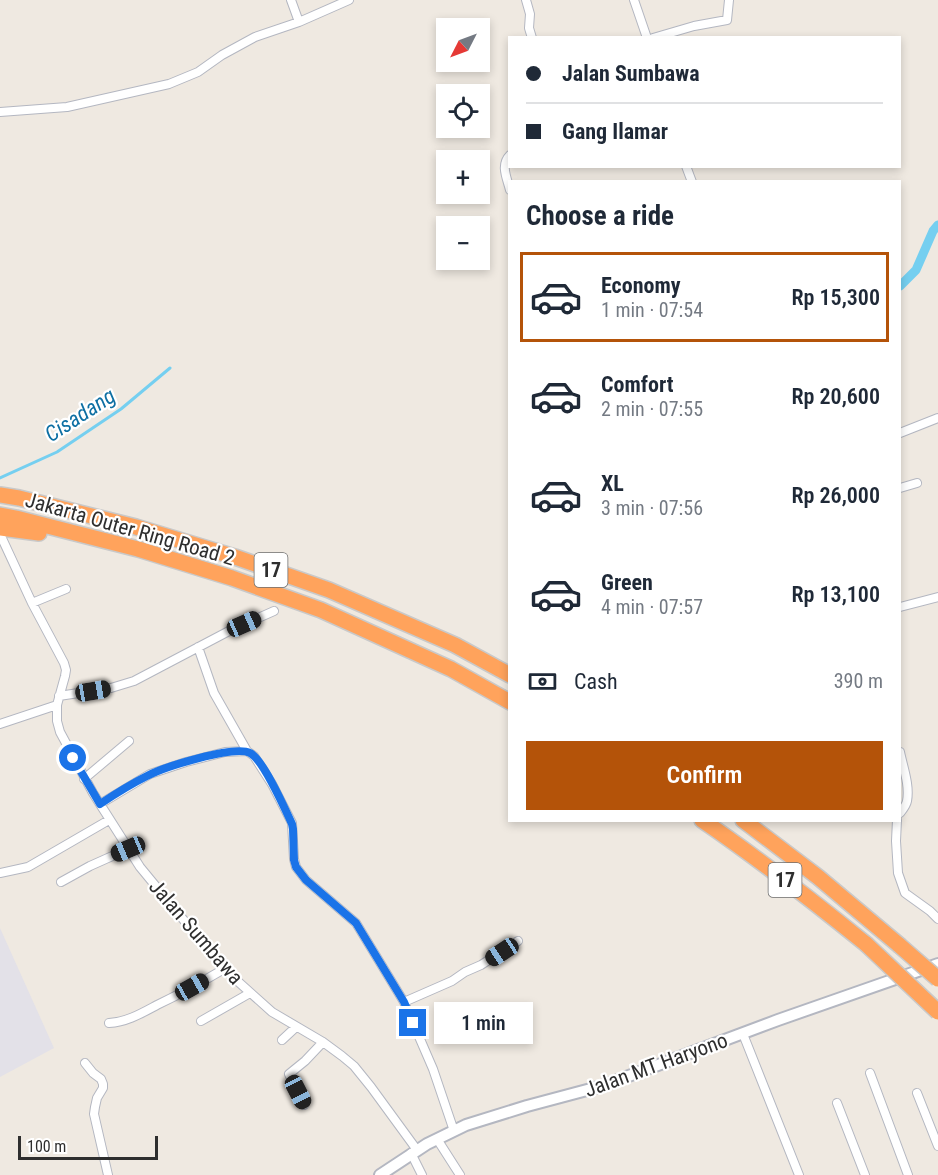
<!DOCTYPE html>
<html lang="en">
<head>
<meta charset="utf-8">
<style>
	:root { --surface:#fff; --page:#f2f2f3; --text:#1f2937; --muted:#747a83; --line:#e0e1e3; --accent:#b45309 }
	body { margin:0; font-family:"Roboto Condensed",sans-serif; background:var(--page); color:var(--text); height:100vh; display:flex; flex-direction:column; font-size:22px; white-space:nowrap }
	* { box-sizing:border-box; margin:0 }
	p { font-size:20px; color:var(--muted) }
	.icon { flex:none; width:33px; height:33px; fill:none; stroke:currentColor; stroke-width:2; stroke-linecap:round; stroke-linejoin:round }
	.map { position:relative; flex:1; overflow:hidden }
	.drawer { position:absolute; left:508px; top:180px; width:393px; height:642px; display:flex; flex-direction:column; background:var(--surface); border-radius:0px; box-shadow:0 3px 9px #0003 }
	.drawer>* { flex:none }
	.guide { position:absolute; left:508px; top:36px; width:393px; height:132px; border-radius:0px; box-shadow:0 3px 9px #0003; display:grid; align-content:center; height:132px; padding:0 18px; background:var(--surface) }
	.needle { width:39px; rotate:228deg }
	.tools { position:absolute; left:436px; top:18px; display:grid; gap:12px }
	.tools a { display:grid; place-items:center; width:54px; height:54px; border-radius:0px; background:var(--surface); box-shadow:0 3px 9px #0003; font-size:30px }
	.scale { position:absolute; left:18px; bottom:15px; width:140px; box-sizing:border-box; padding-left:6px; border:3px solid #2e2e2e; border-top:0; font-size:16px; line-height:21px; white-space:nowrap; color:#2e2e2e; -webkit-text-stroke:4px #fff; paint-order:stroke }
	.end { position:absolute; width:27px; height:27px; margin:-14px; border:8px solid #1a73e8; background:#fff; box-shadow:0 0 0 3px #fff }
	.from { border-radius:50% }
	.bubble { position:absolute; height:42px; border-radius:0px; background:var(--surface); box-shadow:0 3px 9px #0003; font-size:20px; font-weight:600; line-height:42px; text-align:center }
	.car { position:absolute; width:18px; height:36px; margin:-18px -9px; border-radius:8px; box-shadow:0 0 4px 2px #0007; background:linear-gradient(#222 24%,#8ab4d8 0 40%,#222 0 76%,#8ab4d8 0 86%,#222 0) }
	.guide b { display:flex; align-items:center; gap:21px; height:57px; font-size:22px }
	.guide b+b { border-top:2px solid var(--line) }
	.guide i { width:15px; height:15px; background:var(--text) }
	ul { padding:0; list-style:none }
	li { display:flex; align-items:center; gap:18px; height:90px; margin:0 12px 9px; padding:0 6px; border:3px solid transparent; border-radius:0px }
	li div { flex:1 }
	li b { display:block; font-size:22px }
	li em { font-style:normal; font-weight:600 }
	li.selected { border-color:var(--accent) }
	li>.icon { width:54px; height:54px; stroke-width:1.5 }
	h2 { padding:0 18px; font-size:27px; line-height:72px }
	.pay { display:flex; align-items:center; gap:15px; height:66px; padding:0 18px; font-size:22px }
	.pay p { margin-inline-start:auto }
	.action { display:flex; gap:12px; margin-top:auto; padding:12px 18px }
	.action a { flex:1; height:69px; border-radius:0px; background:var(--accent); color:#fff; font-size:24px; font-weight:600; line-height:69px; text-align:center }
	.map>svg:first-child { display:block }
</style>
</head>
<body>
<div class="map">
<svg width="938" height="1175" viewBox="0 0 938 1175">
	<rect width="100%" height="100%" fill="#efe9e1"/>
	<!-- industrial -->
	<path fill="#e3e1e8" d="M0,928L54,1048L0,1077Z"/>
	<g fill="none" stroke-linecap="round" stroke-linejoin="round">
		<!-- stream -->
		<path stroke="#75cff0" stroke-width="3" d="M0,478L57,452L121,409L170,368"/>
		<!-- canal -->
		<path stroke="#75cff0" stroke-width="9" d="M900,286L916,270L933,231L938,225"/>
		<defs>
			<path id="minor" d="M291,0L299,22
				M526,0L530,14L529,28L532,38
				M634,0L647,38
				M653,38L694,26L727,20L729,0
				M0,112L67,107L169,84L198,72L222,55L255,37L299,22L349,0
				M510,155C500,165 507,178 510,190
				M686,166L692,182
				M900,433L938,418
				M900,488L917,483
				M0,534L32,603L64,663L66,670L65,676L57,705V721L60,732L93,793L140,867L224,969L272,1012L323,1042L342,1056L354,1066L371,1087L417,1150
				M32,603L66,589
				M900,607L938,597
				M198,647L214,693L247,751
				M59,696L111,688L134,681L229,631L274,611
				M0,724L57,705
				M900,752C903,767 910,785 907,801C906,806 903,809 900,813
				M84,779L129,741
				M100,804L150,774L186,762L225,752L247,751L254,756L272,784L292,823L294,859L296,867L306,880L356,923L404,1002L433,1069L454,1131
				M897,820L896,841L898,873L905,893L930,911L938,919
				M0,873L28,867L109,820
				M61,882L90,866L128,849
				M404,1002L452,981L465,972L481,965L518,941
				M201,1021L250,993
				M109,1023C127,1022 142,1013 157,1005C180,994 202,982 224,969
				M743,1034L799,1175
				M282,1040L296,1027
				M85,1063L93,1073L101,1079L103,1084V1088L97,1098L95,1107L94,1114L108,1175
				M870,1073L908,1175
				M917,1093L938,1146
				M837,1103L865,1175
				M304,1105L289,1074L305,1061L323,1042
				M437,1139L460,1175
				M411,1153L422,1175"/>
			<path id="secondary" d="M380,1175L427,1144L466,1125L527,1106L602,1086L778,1020L938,964"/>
			<path id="motorway" d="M0,495L19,498L136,527L235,557L329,590L455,645L510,675
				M0,515L16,518L138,549L232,578L321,610L451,669L510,702
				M0,528L39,533
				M702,820C759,859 813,901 866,944
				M743,820L818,877L899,945"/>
		</defs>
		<!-- minor casing -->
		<use href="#minor" stroke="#b4b7c1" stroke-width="10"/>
		<!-- secondary casing -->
		<use href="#secondary" stroke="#b4b7c1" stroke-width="14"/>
		<!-- motorway casing -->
		<use href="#motorway" stroke="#c9c9c9" stroke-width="18"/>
		<!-- minor -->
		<use href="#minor" stroke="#fff" stroke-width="8"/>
		<!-- secondary -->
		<use href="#secondary" stroke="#fff" stroke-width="10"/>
		<!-- motorway -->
		<use href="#motorway" stroke="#ffa35c" stroke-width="15"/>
		<defs>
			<path id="motorway-bridge" d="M866,944L938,1012
				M899,945L938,979"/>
		</defs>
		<!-- motorway-bridge casing -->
		<use href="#motorway-bridge" stroke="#c9c9c9" stroke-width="18" stroke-linecap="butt"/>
		<!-- motorway-bridge -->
		<use href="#motorway-bridge" stroke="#ffa35c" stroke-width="15"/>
	</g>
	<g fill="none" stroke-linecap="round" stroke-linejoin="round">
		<!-- route -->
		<path stroke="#1a73e8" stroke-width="8" d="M73,758L100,804C115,794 131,784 147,776C164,767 234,745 250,753C263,759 285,809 292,824L293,829L294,860L296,867L306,880L356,923L404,1002L413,1023"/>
	</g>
	<g text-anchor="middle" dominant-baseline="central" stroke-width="4.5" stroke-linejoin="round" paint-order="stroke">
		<!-- shield labels -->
		<g fill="#fff" stroke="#6d6d6d" stroke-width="1.5">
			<rect x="254.5" y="553" width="33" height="34" rx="4.5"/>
			<rect x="768.5" y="863" width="33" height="34" rx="4.5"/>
		</g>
		<g font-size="20" font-weight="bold" fill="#2e2e2e">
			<text x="271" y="570">17</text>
			<text x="785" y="880">17</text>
		</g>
		<!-- street labels -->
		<g font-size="21" fill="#2e2e2e" stroke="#fff">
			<text transform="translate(130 529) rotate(16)">Jakarta Outer Ring Road 2</text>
			<text transform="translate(196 932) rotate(49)">Jalan Sumbawa</text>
			<text transform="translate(656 1065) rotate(-20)">Jalan MT Haryono</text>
		</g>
		<!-- water labels -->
		<g font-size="22" font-style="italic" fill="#0d6fa3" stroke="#fff">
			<text transform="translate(80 415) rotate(-33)">Cisadang</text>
		</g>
	</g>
</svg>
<div class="tools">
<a><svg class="needle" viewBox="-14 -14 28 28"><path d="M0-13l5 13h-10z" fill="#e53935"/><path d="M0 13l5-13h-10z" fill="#747a83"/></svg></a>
<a><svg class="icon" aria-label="locate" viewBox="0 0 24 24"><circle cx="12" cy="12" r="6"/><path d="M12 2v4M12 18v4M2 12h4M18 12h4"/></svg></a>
<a>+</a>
<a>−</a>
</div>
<div class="scale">100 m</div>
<i class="end from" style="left:73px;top:758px"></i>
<i class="end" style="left:413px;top:1023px"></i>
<div class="bubble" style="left:434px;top:1002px;width:99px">1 min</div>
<i class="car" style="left:244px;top:624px;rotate:66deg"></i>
<i class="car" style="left:93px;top:691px;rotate:80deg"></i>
<i class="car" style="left:128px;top:849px;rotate:247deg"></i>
<i class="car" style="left:502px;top:952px;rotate:237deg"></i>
<i class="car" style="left:192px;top:987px;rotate:61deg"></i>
<i class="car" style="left:298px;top:1092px;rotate:153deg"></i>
<div class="guide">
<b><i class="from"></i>Jalan Sumbawa</b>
<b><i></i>Gang Ilamar</b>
</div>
<section class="drawer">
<h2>Choose a ride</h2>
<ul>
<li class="selected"><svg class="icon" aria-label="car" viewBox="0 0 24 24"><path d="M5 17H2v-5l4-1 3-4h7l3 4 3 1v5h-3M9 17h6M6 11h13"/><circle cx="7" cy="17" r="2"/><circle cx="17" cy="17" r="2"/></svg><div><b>Economy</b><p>1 min · 07:54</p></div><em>Rp 15,300</em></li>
<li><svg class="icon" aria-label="car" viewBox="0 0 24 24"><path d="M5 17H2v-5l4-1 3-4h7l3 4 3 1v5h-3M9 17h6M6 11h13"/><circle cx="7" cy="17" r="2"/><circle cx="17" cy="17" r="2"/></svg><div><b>Comfort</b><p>2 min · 07:55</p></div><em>Rp 20,600</em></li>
<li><svg class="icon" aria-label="car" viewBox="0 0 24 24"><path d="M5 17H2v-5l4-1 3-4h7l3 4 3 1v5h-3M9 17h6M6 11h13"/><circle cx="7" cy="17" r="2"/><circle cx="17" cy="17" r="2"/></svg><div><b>XL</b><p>3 min · 07:56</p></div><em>Rp 26,000</em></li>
<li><svg class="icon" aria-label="car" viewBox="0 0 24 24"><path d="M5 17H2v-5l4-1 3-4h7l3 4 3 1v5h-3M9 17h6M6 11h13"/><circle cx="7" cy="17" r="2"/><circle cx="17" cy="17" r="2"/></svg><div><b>Green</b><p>4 min · 07:57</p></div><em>Rp 13,100</em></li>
</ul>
<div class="pay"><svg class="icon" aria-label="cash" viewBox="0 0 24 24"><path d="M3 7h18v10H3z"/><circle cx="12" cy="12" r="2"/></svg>Cash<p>390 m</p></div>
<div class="action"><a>Confirm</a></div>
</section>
</div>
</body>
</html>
